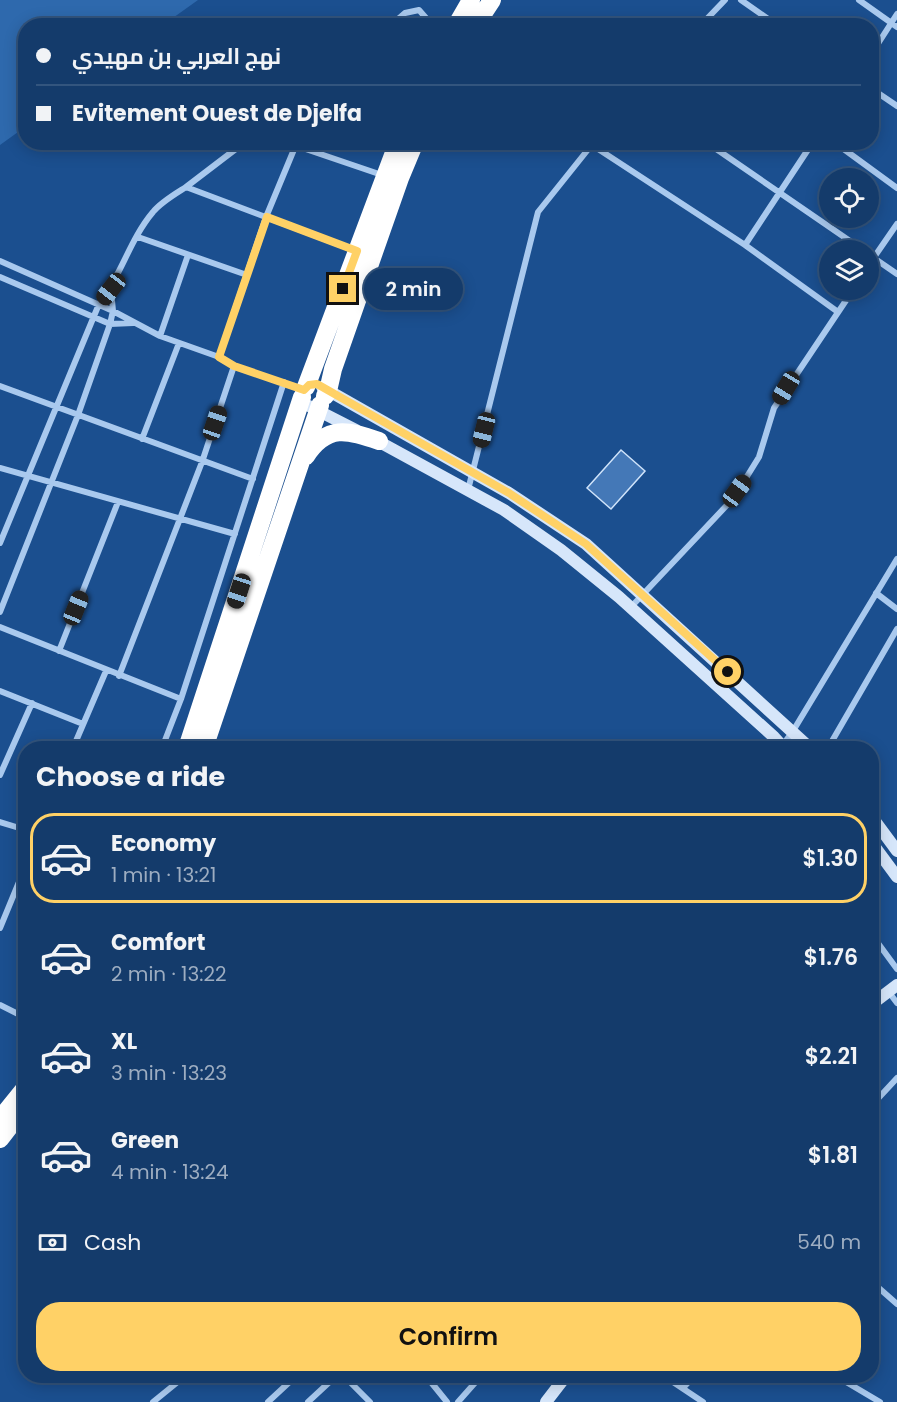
<!DOCTYPE html>
<html lang="en">
<head>
<meta charset="utf-8">
<style>
	:root { --surface:#143b6b; --page:#214673; --text:#f1f3f6; --muted:#9dadc1; --line:#33557e; --accent:#ffd166 }
	body { margin:0; font-family:Poppins,Cairo,sans-serif; background:var(--page); color:var(--text); height:100vh; display:flex; flex-direction:column; font-size:22px; white-space:nowrap }
	* { box-sizing:border-box; margin:0 }
	p { font-size:20px; color:var(--muted) }
	.icon { flex:none; width:33px; height:33px; fill:none; stroke:currentColor; stroke-width:2; stroke-linecap:round; stroke-linejoin:round }
	.map { position:relative; flex:1; overflow:hidden }
	.sheet { position:absolute; left:18px; top:741px; width:861px; height:642px; display:flex; flex-direction:column; background:var(--surface); border-radius:24px; box-shadow:0 3px 15px #0003,0 0 0 2px var(--line) }
	.sheet>* { flex:none }
	.guide { position:absolute; left:18px; top:18px; width:861px; height:132px; border-radius:24px; box-shadow:0 3px 15px #0003,0 0 0 2px var(--line); display:grid; align-content:center; height:132px; padding:0 18px; background:var(--surface) }
	.tools { position:absolute; left:819px; top:168px; display:grid; gap:12px }
	.tools a { display:grid; place-items:center; width:60px; height:60px; border-radius:50%; background:var(--surface); box-shadow:0 3px 15px #0003,0 0 0 2px var(--line); font-size:30px }
	.end { position:absolute; width:27px; height:27px; margin:-14px; border:8px solid #ffd166; background:#111; box-shadow:0 0 0 3px #111 }
	.from { border-radius:50% }
	.bubble { position:absolute; height:42px; border-radius:21px; background:var(--surface); box-shadow:0 3px 15px #0003,0 0 0 2px var(--line); font-size:20px; font-weight:600; line-height:42px; text-align:center }
	.car { position:absolute; width:18px; height:36px; margin:-18px -9px; border-radius:8px; box-shadow:0 0 4px 2px #0007; background:linear-gradient(#222 24%,#8ab4d8 0 40%,#222 0 76%,#8ab4d8 0 86%,#222 0) }
	.guide b { display:flex; align-items:center; gap:21px; height:57px; font-size:22px }
	.guide b+b { border-top:2px solid var(--line) }
	.guide i { width:15px; height:15px; background:var(--text) }
	ul { padding:0; list-style:none }
	li { display:flex; align-items:center; gap:18px; height:90px; margin:0 12px 9px; padding:0 6px; border:3px solid transparent; border-radius:24px }
	li div { flex:1 }
	li b { display:block; font-size:22px }
	li em { font-style:normal; font-weight:600 }
	li.on { border-color:var(--accent) }
	li>.icon { width:54px; height:54px; stroke-width:1.5 }
	h2 { padding:0 18px; font-size:27px; line-height:72px }
	.pay { display:flex; align-items:center; gap:15px; height:66px; padding:0 18px; font-size:22px }
	.pay p { margin-inline-start:auto }
	.button { display:flex; gap:12px; margin-top:auto; padding:12px 18px }
	.button a { flex:1; height:69px; border-radius:24px; background:var(--accent); color:#111; font-size:24px; font-weight:600; line-height:69px; text-align:center }
	.map>svg:first-child { display:block }
</style>
</head>
<body>
<div class="map">
<svg width="897" height="1402" viewBox="0 0 897 1402">
	<rect width="100%" height="100%" fill="#1b4f8f"/>
	<!-- green -->
	<path fill="#2e69ad" d="M0,0H198L163,25L26,26L25,127L0,145Z"/>
	<!-- building -->
	<path fill="#4478b7" stroke="#cfe3fa" stroke-width="1.5" d="M621,450L645,471L611,509L587,488Z"/>
	<g fill="none" stroke-linecap="round" stroke-linejoin="round">
		<!-- street -->
		<path stroke="#a9c9ee" stroke-width="6" d="M741,0L778,26
			M859,0L897,27
			M390,26L405,13L419,10L433,26
			M700,26L725,0
			M872,53L897,14
			M872,89L897,106
			M245,142L186,187L356,251
			M285,142L382,175
			M706,142L863,250
			M834,142L897,188
			M592,145L745,245L838,312
			M138,237L247,275
			M745,245L813,142
			M868,254L897,274
			M0,261L113,311L160,336L219,357L234,366L303,390
			M868,266L897,224
			M0,277L110,324L133,323
			M160,336L188,255
			M219,357L266,217L295,147
			M0,386L253,479
			M142,439L179,343
			M0,468L235,534
			M468,490L538,212L594,142
			M0,543L99,304C121,276 130,239 153,212C161,202 175,194 186,187
			M876,593L897,609
			M631,607L728,504L746,478L759,457L774,408L853,290
			M0,612L78,415L110,324L113,311L111,290
			M0,627L181,699
			M59,651L118,502
			M119,676L202,462L234,366
			M0,691L83,724
			M782,746L793,731L897,559
			M73,748L106,671
			M162,748L181,699L284,382
			M828,748L897,629
			M0,775L32,703
			M0,822L26,830
			M872,865L882,857
			M0,928L26,865
			M872,935L897,969
			M888,991L897,1003
			M0,1005L26,1018
			M872,1105L897,1078
			M872,1282L897,1304
			M344,1376L370,1402
			M426,1376L447,1402
			M664,1376L703,1402
			M836,1376L880,1402
			M683,1388L694,1376
			M153,1402L185,1376
			M268,1402L296,1376
			M308,1402L336,1376
			M458,1402L481,1376"/>
		<!-- secondary -->
		<path stroke="#d6e6fa" stroke-width="12" d="M322,387L509,493L586,544L810,748
			M309,406L356,430
			M374,439L504,510L561,550L619,597L774,737L784,748
			M872,817L897,851
			M872,843L897,877
			M872,1004L897,985
			M546,1402L566,1376"/>
		<!-- highway -->
		<path stroke="#fff" stroke-width="18" d="M456,26L471,0
			M475,26L492,0
			M306,387L398,142
			M325,396L328,391L333,369L400,178L415,142
			M306,456C327,424 348,430 379,441
			M187,748L302,397
			M204,748L320,405
			M0,1119L26,1087
			M0,1139L21,1112"/>
	</g>
	<g fill="none" stroke-linecap="round" stroke-linejoin="round">
		<!-- route -->
		<path stroke="#ffd166" stroke-width="8" d="M343,289L357,251L267,217L219,357L234,366L304,390L309,385L317,384L509,493L586,544L728,672"/>
	</g>
</svg>
<div class="tools">
<a><svg class="icon" aria-label="locate" viewBox="0 0 24 24"><circle cx="12" cy="12" r="6"/><path d="M12 2v4M12 18v4M2 12h4M18 12h4"/></svg></a>
<a><svg class="icon" aria-label="layers" viewBox="0 0 24 24"><path d="M12 4l9 5-9 5-9-5zM3 14l9 5 9-5"/></svg></a>
</div>
<i class="end from" style="left:728px;top:672px"></i>
<i class="end" style="left:343px;top:289px"></i>
<div class="bubble" style="left:364px;top:268px;width:99px">2 min</div>
<i class="car" style="left:111px;top:289px;rotate:218deg"></i>
<i class="car" style="left:786px;top:388px;rotate:211deg"></i>
<i class="car" style="left:215px;top:423px;rotate:19deg"></i>
<i class="car" style="left:484px;top:430px;rotate:194deg"></i>
<i class="car" style="left:737px;top:491px;rotate:36deg"></i>
<i class="car" style="left:239px;top:591px;rotate:198deg"></i>
<i class="car" style="left:76px;top:608px;rotate:22deg"></i>
<div class="guide">
<b><i class="from"></i>نهج العربي بن مهيدي</b>
<b><i></i>Evitement Ouest de Djelfa</b>
</div>
<section class="sheet">
<h2>Choose a ride</h2>
<ul>
<li class="on"><svg class="icon" aria-label="car" viewBox="0 0 24 24"><path d="M5 17H2v-5l4-1 3-4h7l3 4 3 1v5h-3M9 17h6M6 11h13"/><circle cx="7" cy="17" r="2"/><circle cx="17" cy="17" r="2"/></svg><div><b>Economy</b><p>1 min · 13:21</p></div><em>$1.30</em></li>
<li><svg class="icon" aria-label="car" viewBox="0 0 24 24"><path d="M5 17H2v-5l4-1 3-4h7l3 4 3 1v5h-3M9 17h6M6 11h13"/><circle cx="7" cy="17" r="2"/><circle cx="17" cy="17" r="2"/></svg><div><b>Comfort</b><p>2 min · 13:22</p></div><em>$1.76</em></li>
<li><svg class="icon" aria-label="car" viewBox="0 0 24 24"><path d="M5 17H2v-5l4-1 3-4h7l3 4 3 1v5h-3M9 17h6M6 11h13"/><circle cx="7" cy="17" r="2"/><circle cx="17" cy="17" r="2"/></svg><div><b>XL</b><p>3 min · 13:23</p></div><em>$2.21</em></li>
<li><svg class="icon" aria-label="car" viewBox="0 0 24 24"><path d="M5 17H2v-5l4-1 3-4h7l3 4 3 1v5h-3M9 17h6M6 11h13"/><circle cx="7" cy="17" r="2"/><circle cx="17" cy="17" r="2"/></svg><div><b>Green</b><p>4 min · 13:24</p></div><em>$1.81</em></li>
</ul>
<div class="pay"><svg class="icon" aria-label="cash" viewBox="0 0 24 24"><path d="M3 7h18v10H3z"/><circle cx="12" cy="12" r="2"/></svg>Cash<p>540 m</p></div>
<div class="button"><a>Confirm</a></div>
</section>
</div>
</body>
</html>
